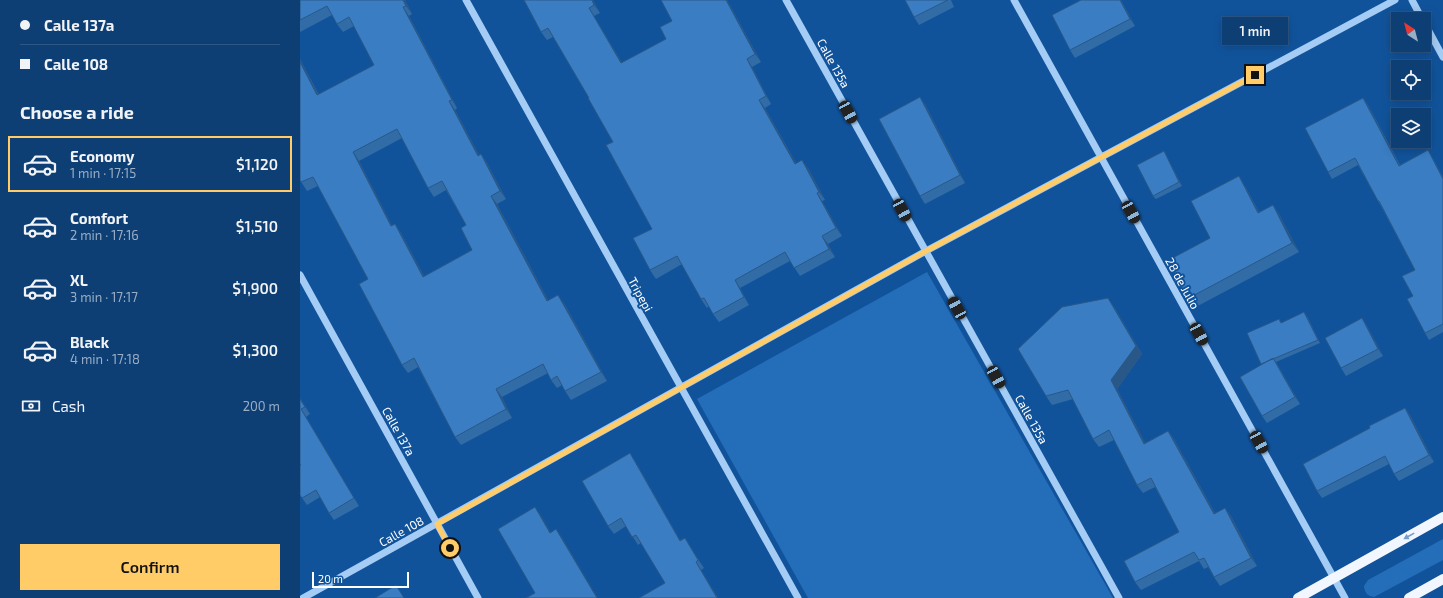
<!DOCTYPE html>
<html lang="en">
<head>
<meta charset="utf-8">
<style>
	:root { --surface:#0d3e74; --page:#164579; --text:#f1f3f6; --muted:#9aaec5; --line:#2d5786; --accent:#ffcc68 }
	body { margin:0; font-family:"Exo 2",sans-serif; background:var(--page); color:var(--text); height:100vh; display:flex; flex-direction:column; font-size:15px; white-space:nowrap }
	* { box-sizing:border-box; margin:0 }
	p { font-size:13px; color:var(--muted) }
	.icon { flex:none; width:22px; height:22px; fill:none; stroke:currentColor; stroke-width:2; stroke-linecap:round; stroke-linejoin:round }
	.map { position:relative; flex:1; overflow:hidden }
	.side { display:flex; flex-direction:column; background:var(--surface); width:300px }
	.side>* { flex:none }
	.guide { display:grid; align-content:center; height:88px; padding:0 20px; background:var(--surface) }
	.needle { width:26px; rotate:324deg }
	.tools { position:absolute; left:1091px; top:12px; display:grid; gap:8px }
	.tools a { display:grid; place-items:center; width:40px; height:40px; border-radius:0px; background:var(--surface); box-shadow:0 2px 10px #0003,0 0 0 1px var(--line); font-size:20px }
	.scale { position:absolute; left:12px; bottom:10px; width:97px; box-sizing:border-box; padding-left:4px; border:2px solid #fff; border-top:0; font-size:11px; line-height:14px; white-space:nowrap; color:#fff; -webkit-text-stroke:3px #11539b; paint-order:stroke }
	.end { position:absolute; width:18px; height:18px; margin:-9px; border:5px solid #ffcc68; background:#111; box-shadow:0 0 0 2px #111 }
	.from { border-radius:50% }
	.bubble { position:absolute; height:28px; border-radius:0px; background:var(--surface); box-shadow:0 2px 10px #0003,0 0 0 1px var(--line); font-size:13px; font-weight:600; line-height:28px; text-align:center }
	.car { position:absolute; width:12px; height:24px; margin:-12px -6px; border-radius:5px; box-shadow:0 0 3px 1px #0007; background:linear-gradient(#222 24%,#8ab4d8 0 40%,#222 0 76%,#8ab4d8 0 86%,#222 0) }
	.guide b { display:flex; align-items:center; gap:14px; height:38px; font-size:15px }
	.guide b+b { border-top:1px solid var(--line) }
	.guide i { width:10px; height:10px; background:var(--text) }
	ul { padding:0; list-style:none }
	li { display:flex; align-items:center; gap:12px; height:56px; margin:0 8px 6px; padding:0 12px; border:2px solid transparent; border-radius:0px }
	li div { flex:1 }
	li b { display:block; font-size:15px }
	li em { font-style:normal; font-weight:600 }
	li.current { border-color:var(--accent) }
	li>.icon { width:36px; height:36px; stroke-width:1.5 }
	h2 { padding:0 20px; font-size:18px; line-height:48px }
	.pay { display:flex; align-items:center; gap:10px; height:44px; padding:0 20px; font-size:15px }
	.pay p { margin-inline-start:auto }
	.cta { display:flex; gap:8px; margin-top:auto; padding:8px 20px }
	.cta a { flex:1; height:46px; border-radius:0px; background:var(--accent); color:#111; font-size:16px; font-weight:600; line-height:46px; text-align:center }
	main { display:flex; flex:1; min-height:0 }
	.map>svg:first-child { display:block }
</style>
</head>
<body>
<main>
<section class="side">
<div class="guide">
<b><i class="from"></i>Calle 137a</b>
<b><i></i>Calle 108</b>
</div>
<h2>Choose a ride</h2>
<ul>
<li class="current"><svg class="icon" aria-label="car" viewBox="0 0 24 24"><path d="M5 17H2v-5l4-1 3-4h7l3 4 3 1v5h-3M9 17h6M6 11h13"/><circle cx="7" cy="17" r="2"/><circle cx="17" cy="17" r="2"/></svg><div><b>Economy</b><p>1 min · 17:15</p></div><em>$1,120</em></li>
<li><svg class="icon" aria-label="car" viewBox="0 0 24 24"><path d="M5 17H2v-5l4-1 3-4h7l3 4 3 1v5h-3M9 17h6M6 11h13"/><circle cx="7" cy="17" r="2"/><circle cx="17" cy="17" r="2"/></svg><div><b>Comfort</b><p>2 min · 17:16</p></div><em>$1,510</em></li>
<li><svg class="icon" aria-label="car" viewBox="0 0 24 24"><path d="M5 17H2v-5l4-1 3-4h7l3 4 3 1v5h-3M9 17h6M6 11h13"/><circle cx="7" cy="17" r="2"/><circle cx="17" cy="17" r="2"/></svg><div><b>XL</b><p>3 min · 17:17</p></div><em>$1,900</em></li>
<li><svg class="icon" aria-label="car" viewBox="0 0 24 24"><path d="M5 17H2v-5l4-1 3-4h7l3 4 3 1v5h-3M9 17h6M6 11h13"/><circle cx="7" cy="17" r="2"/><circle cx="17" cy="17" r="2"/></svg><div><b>Black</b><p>4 min · 17:18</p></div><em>$1,300</em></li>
</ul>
<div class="pay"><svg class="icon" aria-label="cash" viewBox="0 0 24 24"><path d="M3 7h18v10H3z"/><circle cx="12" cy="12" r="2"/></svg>Cash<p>200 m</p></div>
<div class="cta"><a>Confirm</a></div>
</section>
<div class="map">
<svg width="1143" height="598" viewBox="0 0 1143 598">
	<rect width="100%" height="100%" fill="#11539b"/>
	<!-- green -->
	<path fill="#246eb9" d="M627,272L813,598H508L397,399Z
		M1143,539V560L1074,597C1067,596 1065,593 1064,586L1068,580Z"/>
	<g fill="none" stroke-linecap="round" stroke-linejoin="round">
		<!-- minor -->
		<path stroke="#a4ccf4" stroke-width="7" d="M166,0L498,598
			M486,0L819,598
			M714,0L1045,598
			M1112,0L1122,19
			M1124,22L1143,57
			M0,275L178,598
			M3,598L626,251L1095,0"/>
		<!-- major -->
		<path stroke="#f2f7ff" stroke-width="10" d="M998,598L1143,517
			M1109,598L1143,579"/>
	</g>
	<!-- wall -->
	<path fill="#326ca7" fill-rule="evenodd" d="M0,0H105L112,14L109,16L157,108L155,110L179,155L181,154L187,163L206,199L197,204L229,264L248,300L264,303L307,381L271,400L265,391L262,385L257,388L251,380L248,373L202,397L212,418L161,445L155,437L118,367L108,373L102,365L68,279L18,186L7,191L0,180V59L19,95L74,65L54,26L43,32L37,24L32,15L0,32ZM102,138L128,188L134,197L146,190L166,225L172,250L124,276L101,233L95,224L92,226L59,161Z
		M224,0H293L300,13L294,16L322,63L366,39L427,0L461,62L452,67L471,104L465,108L496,163L508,168L525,200L522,201L542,236L528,244L535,257L500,276L490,261L440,288L449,305L419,322L413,314L409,306L407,308L401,299L382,264L356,279L350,270L352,229L313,142L289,98L253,37L247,40L241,32Z
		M605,0H651L654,7L619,25L614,17Z
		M781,0H821L835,26L775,58L770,50Z
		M1063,98L1068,105L1100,165L1128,150L1132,157L1143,177V332L1129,340L1125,333L1113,296L1115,270L1082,208L1078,201L1058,165L1032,179L1028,172Z
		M625,104L665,183L625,204L620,196Z
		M866,155L882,186L856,199L853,196Z
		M945,186L959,212L973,205L979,214L999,252L894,308L887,299L910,238Z
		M814,307L842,354L817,389L845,443L868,431L874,439L915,513L925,508L931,516L957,566L920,586L914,577L908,567L904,569L899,561L841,590L835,582L879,532L855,487L843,493L837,485L814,440L799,447L793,439L773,399L752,405L746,396Z
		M1007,316L1020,343L976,362L1000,404L967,423L962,416L961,365V364L981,323Z
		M1062,318L1067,326L1083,356L1046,376L1041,368Z
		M0,398L10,414L6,417L59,506L34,520L29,513L20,497L7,505L0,495L1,465Z
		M1105,408L1110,415L1134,462L1099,481L1094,474L1089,464L1022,498L1017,491L1070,428Z
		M335,461L380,540L385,538L390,546L404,568L401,570L418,598H339L365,583L341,543L338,545L326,526L314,534L308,526Z"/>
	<!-- shaded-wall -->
	<path fill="#295888" d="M103,0H105L112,14L106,6Z
		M292,0H293L300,13L294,5Z
		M426,0H427L461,62L455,54Z
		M820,0H821L835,26L830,19Z
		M103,7L109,16L157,108L152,100Z
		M289,8L294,16L327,71L321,63Z
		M0,59L23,104L17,95L0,62Z
		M447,59L452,67L471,104L466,96Z
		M620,97L625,104L665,183L660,175Z
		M1063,98L1068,105L1103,172L1099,166Z
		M459,100L465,108L501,172L495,164Z
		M149,101L155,110L184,164L178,156Z
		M1128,150L1132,157L1143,177V179Z
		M864,151L866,155L882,186L879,182Z
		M53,152L59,161L97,235L91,226Z
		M181,154L187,163L206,199L200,191Z
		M502,160L508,168L525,200L519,192Z
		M939,176L945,186L964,222L958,213Z
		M517,193L522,201L542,236L536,228Z
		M191,196L197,204L253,309L247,301Z
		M973,205L979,214L999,252L992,243Z
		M95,224L101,233L129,285L123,277Z
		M522,236L528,244L535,257L529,249Z
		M435,280L440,288L449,305L444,297Z
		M258,295L264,303L307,381L301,372Z
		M808,298L814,307L842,354L817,389L850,452L844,444L811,380Z
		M1004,312L1007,316L1020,343L1018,340Z
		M1062,318L1067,326L1083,356L1078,349Z
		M973,358L978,366L1000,404L995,397Z
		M196,389L202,397L212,418L206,409Z
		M0,398L10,414L5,407L0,399Z
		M1105,408L1110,415L1134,462L1129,455Z
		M1,409L6,417L59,506L54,498Z
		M868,431L874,439L920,522L914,514Z
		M330,453L335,461L385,549L380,541Z
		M235,507L241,515L256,541L250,533Z
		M925,508L931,516L957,566L951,558Z
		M256,529L262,537L298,598H297Z
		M385,538L390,546L404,568L398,560Z
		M396,562L401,570L418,598H417Z"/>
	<!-- building -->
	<path fill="#3a7dc2" stroke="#295888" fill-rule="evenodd" d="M0,0H103L106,6L103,7L152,100L149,101L178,156L181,154L200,191L191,196L247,301L258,295L301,372L265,391L257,376L251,380L243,364L196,389L206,409L155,437L114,358L102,365L59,284L68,279L13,177L1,182L0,180V62L17,95L74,65L49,17L37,24L27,6L0,20ZM97,129L128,188L142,181L166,225L161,228L172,250L123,277L95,224L91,226L53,152Z
		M224,0H292L294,5L289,8L321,63L366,39L360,27L372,21L361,0H426L455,54L447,59L466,96L459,100L495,164L502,160L519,192L517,193L536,228L522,236L529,249L494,268L485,252L435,280L444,297L413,314L404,298L401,299L377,256L350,270L333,238L352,229L306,145L313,142L288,98H289L248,28L241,32Z
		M605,0H648L614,17Z
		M781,0H820L830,19L770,50L752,15Z
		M620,97L660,175L620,196L579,119Z
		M1063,98L1099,166L1128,150L1143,179V324L1125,333L1107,299L1113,296L1102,276L1115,270L1079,201H1078L1055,158L1028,172L1005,128Z
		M864,151L879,182L853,196L837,165Z
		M939,176L958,213L973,205L992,243L887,299L867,261L910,238L891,201Z
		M808,298L836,346L811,380L844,444L868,431L914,514L925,508L951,558L914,577L904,558L899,560L894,552L835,582L824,561L879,532L851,478L837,485L809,430L793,439L768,390L746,396L718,349L762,307Z
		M1004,312L1018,340L961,364L947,333L979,319L981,323Z
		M1062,318L1078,349L1041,368L1025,338Z
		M973,358L995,397L962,416L940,377Z
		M0,399L5,407L1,409L54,498L29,513L16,490L2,498L0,495V465H1L0,464Z
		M1105,408L1129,455L1094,474L1085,456L1017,491L1003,464L1070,428L1069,426Z
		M330,453L380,541L385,538L398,560L396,562L417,598H339L365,583L336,535L332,537L321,518L308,526L282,481Z
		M235,507L250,533L256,529L297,598H226L235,593L198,529Z
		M96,585L104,598H75Z"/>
	<!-- one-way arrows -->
	<defs><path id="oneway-solid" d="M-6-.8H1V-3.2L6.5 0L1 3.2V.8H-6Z"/></defs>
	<use fill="#769dc8" href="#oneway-solid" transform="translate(1109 536) rotate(151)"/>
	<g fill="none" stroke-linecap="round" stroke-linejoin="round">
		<!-- route -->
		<path stroke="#ffcc68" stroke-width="5" d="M150,548L137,524L626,251L955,75"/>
	</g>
	<g text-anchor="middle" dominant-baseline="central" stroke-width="4" stroke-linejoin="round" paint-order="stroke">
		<!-- street labels -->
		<g font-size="12" fill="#fff" stroke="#11539b">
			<text transform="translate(534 63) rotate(61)">Calle 135a</text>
			<text transform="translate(883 283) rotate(61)">28 de Julio</text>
			<text transform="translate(341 294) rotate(61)">Tripepi</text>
			<text transform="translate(732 419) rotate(61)">Calle 135a</text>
			<text transform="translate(99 431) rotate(61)">Calle 137a</text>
			<text transform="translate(101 531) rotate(-29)">Calle 108</text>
		</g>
	</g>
</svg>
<div class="tools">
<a><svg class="needle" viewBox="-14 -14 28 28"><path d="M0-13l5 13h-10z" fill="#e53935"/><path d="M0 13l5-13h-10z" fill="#9aaec5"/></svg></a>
<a><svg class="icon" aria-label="locate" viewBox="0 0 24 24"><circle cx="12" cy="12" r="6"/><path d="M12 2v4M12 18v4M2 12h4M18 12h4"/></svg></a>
<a><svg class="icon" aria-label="layers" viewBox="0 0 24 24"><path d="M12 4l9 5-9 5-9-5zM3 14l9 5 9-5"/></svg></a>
</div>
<div class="scale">20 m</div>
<i class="end from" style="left:150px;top:548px"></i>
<i class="end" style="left:955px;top:75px"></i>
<div class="bubble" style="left:922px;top:17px;width:66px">1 min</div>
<i class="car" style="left:548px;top:112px;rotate:151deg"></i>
<i class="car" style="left:602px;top:210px;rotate:151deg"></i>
<i class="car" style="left:831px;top:212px;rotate:151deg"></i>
<i class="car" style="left:657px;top:308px;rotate:331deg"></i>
<i class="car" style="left:899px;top:334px;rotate:151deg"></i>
<i class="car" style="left:696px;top:377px;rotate:151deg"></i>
<i class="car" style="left:959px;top:442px;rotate:151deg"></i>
</div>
</main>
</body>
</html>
